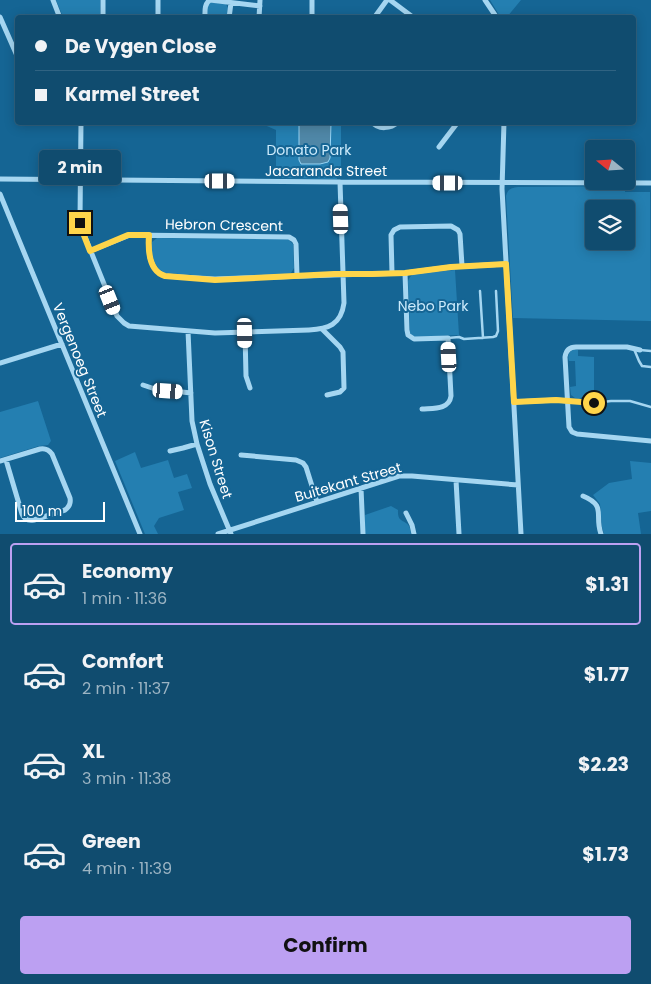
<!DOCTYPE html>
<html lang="en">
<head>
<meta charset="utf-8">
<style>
	:root { --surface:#104c6f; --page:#1e5677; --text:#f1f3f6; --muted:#9cb4c3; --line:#306382; --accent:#bca0f2 }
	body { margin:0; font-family:Poppins,sans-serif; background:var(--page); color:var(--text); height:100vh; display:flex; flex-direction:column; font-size:19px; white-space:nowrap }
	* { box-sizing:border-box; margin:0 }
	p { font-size:16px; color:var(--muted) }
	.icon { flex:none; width:28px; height:28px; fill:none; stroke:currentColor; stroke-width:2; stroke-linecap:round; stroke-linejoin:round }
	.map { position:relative; height:534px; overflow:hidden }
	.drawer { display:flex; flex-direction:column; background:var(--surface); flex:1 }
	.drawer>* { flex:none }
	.banner { position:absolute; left:15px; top:15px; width:621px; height:110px; border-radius:5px; box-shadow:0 2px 12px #0003,0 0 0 1px var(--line); display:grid; align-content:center; height:110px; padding:0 20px; background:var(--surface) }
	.needle { width:32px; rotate:288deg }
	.buttons { position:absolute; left:585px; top:140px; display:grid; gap:10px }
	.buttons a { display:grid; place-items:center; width:50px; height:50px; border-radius:5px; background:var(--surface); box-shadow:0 2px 12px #0003,0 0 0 1px var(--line); font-size:25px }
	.scale { position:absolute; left:15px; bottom:12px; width:90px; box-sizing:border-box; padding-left:5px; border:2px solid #fff; border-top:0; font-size:14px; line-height:18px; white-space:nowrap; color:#fff; -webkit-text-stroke:4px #156594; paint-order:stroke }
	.end { position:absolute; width:22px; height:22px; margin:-11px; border:6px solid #ffd54a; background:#111; box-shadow:0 0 0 2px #111 }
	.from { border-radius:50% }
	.bubble { position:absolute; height:35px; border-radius:5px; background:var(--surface); box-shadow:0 2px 12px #0003,0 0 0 1px var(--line); font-size:16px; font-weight:700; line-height:35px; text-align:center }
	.car { position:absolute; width:15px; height:30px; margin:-15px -8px; border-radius:6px; box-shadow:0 0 4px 1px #0007; background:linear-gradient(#fff 24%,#345 0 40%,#fff 0 76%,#345 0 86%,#fff 0) }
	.banner b { display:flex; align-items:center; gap:18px; height:48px; font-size:19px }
	.banner b+b { border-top:1px solid var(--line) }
	.banner i { width:12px; height:12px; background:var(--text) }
	ul { padding:9px 0 0; list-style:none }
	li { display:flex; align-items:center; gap:15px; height:82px; margin:0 10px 8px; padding:0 10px; border:2px solid transparent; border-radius:5px }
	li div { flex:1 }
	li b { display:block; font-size:19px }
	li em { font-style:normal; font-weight:700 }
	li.selected { border-color:var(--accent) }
	li>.icon { width:45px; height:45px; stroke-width:1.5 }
	.cta { display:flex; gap:10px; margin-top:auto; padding:10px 20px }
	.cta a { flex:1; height:58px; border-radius:5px; background:var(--accent); color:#111; font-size:20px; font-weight:700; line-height:58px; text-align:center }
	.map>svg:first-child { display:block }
</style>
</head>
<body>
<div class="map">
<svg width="651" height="534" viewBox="0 0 651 534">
	<rect width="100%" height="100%" fill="#156594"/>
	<!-- green -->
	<path fill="#247fb1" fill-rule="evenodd" d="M56,0H100V17H63Z
		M490,0H521L507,17L501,18Z
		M210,2L226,4L228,8L227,17L207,18V6Z
		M260,123H341V167L337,168V179L276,178V130Z
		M625,186V192H650L651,321L513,318L506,196C508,189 511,188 518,187ZM594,209H626V241H594Z
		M157,238L288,239L293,244L294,268L291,273L288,274L220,277L165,273C154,268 150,253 152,242Z
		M455,270L459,335L415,337L410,334L408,281L410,277L413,274Z
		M575,349L578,350V356L594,357V400H590L588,397H582L579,399L575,398L571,395L570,387L576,386L575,361H569C567,356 569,351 575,349Z
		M38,401L51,441L48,445L39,446L0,458V412Z
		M135,452L141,468L168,460L174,478L187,474L192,488L178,492L184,510L159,518L154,526L158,534H145L115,461Z
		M630,461L651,463V511L638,513L641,534H604L602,527L600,504L593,495L609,483L632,479Z
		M391,506L398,510C397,527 410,516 411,534H365V515Z"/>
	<!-- water -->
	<path fill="#4f87a7" stroke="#97d4f4" d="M299,123H331L330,158L328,162L320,164H301L299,160Z"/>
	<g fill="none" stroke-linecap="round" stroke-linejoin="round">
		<!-- lane -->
		<path stroke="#a5d6f1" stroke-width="2.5" d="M480,291L483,338
			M448,338L459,337L464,339L493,337L496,336L498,331L496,291
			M634,349L639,361L642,366L651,367
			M640,350L651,351
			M569,401L594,403L611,401H630L651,407"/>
		<!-- street -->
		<path stroke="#a5d6f1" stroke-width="5" d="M53,0L60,18
			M390,0L414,18
			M485,0L497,18
			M0,17L18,58
			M103,18V0
			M158,18V0
			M205,18C205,11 204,4 210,0L260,6
			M229,18L231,3
			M259,18L260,0
			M312,18V0
			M374,18L387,0
			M81,122L80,219L81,227L117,316L124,323L129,326L215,333L309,330C328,329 341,325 344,303L340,182
			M372,122C378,130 391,129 398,122
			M504,122L502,189L521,534
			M439,147L458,122
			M0,179L340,182L651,183
			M0,194L140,534
			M149,235C148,249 148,270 165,276L215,279L334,275L372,274L405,273L451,267L506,264
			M90,251L130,235L289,237L294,240L296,244L297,276
			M392,273L391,235L394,230L400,227L451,226L458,230L460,234L462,266
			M405,273L407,330L408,335L414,339L448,338L451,396C449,410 433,408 422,409
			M322,329L340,347L343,352L344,388L340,392L327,395
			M188,331L192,421L197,444L210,484L231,534
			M245,333L246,376L250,388
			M640,350L627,347H576C570,347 566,350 565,357L569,427L572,432L577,434L651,441
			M0,363L62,344
			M143,385L155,389L191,393
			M514,402L556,400L568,401
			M170,451L183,448L197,444
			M241,455L296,460L303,463L306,467L317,502
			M0,461L40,449C45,448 49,450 52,454L70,498C71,503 69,507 65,510L34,520C28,521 24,519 22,514L6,460
			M456,480L459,534
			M361,488L363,534
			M583,496C607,506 594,515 601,534
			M406,513L412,525L414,534
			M218,534L399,476H412L518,485"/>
	</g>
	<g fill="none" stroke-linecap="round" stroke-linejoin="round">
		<!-- route -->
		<path stroke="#ffd54a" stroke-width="6" d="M80,223L83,233L90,251L128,235H149C148,249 148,271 165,276L215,280L334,274H372L405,273L451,267L506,264L514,402L556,400L594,403"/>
	</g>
	<g text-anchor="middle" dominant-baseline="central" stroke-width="4" stroke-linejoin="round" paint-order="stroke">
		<!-- park labels -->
		<g font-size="14" fill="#ccebfc" stroke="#156594">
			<text x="309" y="150">Donato Park</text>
			<text x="433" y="306">Nebo Park</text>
		</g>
		<!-- street labels -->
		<g font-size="14" fill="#fff" stroke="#156594">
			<text x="326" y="171">Jacaranda Street</text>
			<text transform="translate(224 225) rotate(1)">Hebron Crescent</text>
			<text transform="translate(80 360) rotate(68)">Vergenoeg Street</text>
			<text transform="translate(216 459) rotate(73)">Kison Street</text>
			<text transform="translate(348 482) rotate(-16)">Buitekant Street</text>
		</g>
	</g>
</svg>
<div class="buttons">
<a><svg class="needle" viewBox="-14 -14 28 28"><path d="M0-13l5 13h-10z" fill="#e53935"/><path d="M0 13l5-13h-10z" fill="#9cb4c3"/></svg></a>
<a><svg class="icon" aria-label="layers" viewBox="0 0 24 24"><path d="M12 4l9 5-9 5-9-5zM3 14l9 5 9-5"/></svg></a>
</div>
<div class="scale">100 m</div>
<i class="end from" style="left:594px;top:403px"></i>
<i class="end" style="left:80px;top:223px"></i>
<div class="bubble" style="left:39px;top:150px;width:82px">2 min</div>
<i class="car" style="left:220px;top:181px;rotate:90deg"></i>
<i class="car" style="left:448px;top:183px;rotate:270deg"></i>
<i class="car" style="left:341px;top:219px;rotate:358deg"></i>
<i class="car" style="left:110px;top:300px;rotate:158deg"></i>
<i class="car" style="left:245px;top:333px;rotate:179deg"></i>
<i class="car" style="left:449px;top:357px;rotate:357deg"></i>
<i class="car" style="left:168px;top:391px;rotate:94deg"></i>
<div class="banner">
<b><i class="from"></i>De Vygen Close</b>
<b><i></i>Karmel Street</b>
</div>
</div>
<section class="drawer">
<ul>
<li class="selected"><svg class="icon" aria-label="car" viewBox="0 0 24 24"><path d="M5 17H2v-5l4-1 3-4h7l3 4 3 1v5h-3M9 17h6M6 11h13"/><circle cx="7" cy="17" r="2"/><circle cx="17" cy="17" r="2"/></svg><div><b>Economy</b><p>1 min · 11:36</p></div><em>$1.31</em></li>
<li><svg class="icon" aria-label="car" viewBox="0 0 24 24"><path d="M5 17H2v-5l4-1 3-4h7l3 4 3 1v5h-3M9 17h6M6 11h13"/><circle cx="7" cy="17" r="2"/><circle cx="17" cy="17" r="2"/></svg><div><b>Comfort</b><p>2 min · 11:37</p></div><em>$1.77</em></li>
<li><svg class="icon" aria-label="car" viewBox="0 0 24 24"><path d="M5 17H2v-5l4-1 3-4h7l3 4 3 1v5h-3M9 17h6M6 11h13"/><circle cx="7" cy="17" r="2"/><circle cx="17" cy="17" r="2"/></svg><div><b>XL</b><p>3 min · 11:38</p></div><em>$2.23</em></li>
<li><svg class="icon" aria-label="car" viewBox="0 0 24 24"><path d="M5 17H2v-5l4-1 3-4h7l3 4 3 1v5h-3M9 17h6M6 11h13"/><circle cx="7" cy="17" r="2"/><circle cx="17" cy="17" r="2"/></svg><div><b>Green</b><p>4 min · 11:39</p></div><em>$1.73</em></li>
</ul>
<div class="cta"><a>Confirm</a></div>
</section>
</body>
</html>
